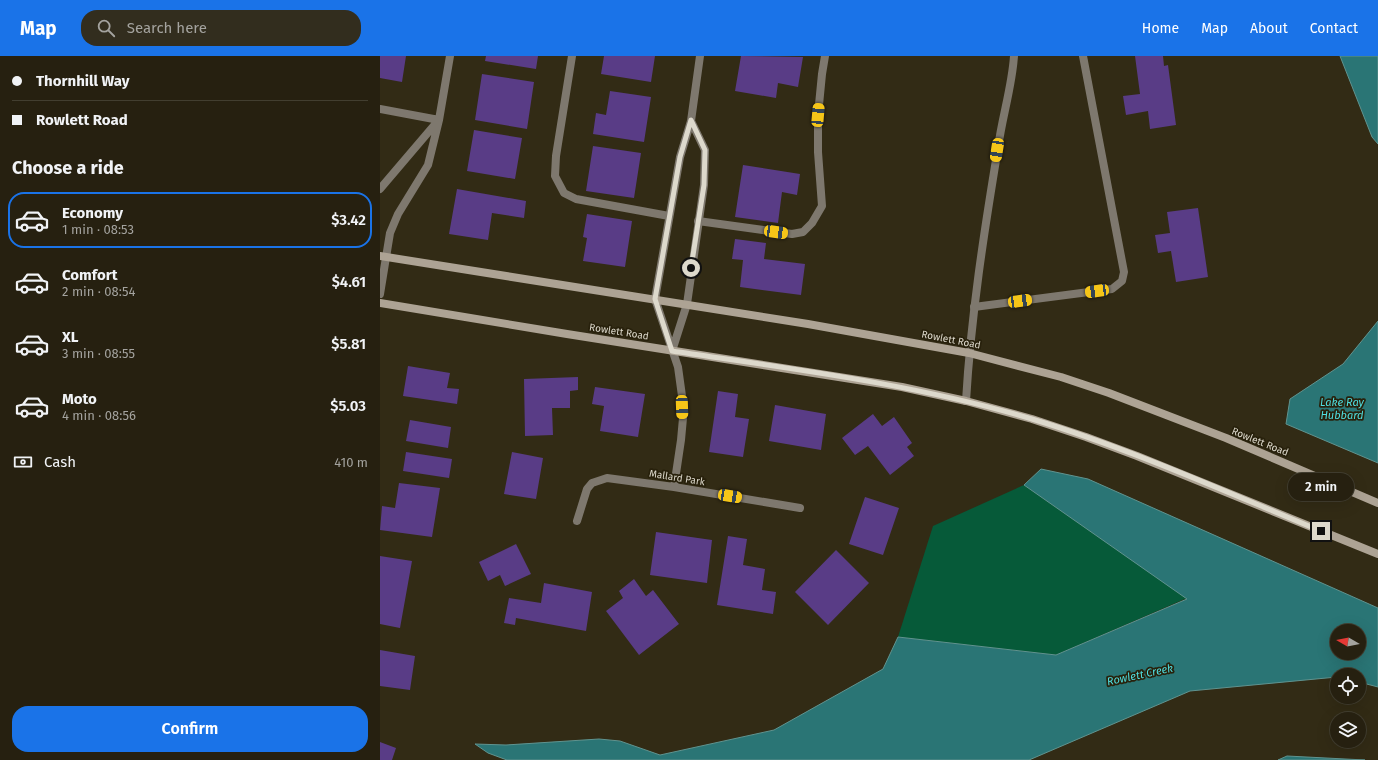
<!DOCTYPE html>
<html lang="en">
<head>
<meta charset="utf-8">
<style>
	:root { --surface:#262010; --page:#322d1e; --text:#f1f3f6; --muted:#a4a39f; --line:#423e30; --accent:#1a73e8 }
	body { margin:0; font-family:"Fira Sans",sans-serif; background:var(--page); color:var(--text); height:100vh; display:flex; flex-direction:column; font-size:15px; white-space:nowrap }
	* { box-sizing:border-box; margin:0 }
	p { font-size:13px; color:var(--muted) }
	.icon { flex:none; width:22px; height:22px; fill:none; stroke:currentColor; stroke-width:2; stroke-linecap:round; stroke-linejoin:round }
	.map { position:relative; flex:1; overflow:hidden }
	.drawer { display:flex; flex-direction:column; background:var(--surface); width:380px }
	.drawer>* { flex:none }
	.banner { display:grid; align-content:center; height:88px; padding:0 12px; background:var(--surface) }
	.needle { width:26px; rotate:279deg }
	.fabs { position:absolute; left:950px; top:568px; display:grid; gap:8px }
	.fabs a { display:grid; place-items:center; width:36px; height:36px; border-radius:50%; background:var(--surface); box-shadow:0 4px 16px #0002,0 0 0 1px var(--line); font-size:20px }
	.end { position:absolute; width:18px; height:18px; margin:-9px; border:5px solid #ddd9cc; background:#111; box-shadow:0 0 0 2px #111 }
	.from { border-radius:50% }
	.bubble { position:absolute; height:28px; border-radius:14px; background:var(--surface); box-shadow:0 4px 16px #0002,0 0 0 1px var(--line); font-size:13px; font-weight:600; line-height:28px; text-align:center }
	.car { position:absolute; width:12px; height:24px; margin:-12px -6px; border-radius:5px; box-shadow:0 0 3px 1px #0007; background:linear-gradient(#f5c518 24%,#345 0 40%,#f5c518 0 76%,#345 0 86%,#f5c518 0) }
	.banner b { display:flex; align-items:center; gap:14px; height:38px; font-size:15px }
	.banner b+b { border-top:1px solid var(--line) }
	.banner i { width:10px; height:10px; background:var(--text) }
	ul { padding:0; list-style:none }
	li { display:flex; align-items:center; gap:12px; height:56px; margin:0 8px 6px; padding:0 4px; border:2px solid transparent; border-radius:16px }
	li div { flex:1 }
	li b { display:block; font-size:15px }
	li em { font-style:normal; font-weight:600 }
	li.current { border-color:var(--accent) }
	li>.icon { width:36px; height:36px; stroke-width:1.5 }
	h2 { padding:0 12px; font-size:18px; line-height:48px }
	.pay { display:flex; align-items:center; gap:10px; height:44px; padding:0 12px; font-size:15px }
	.pay p { margin-inline-start:auto }
	.primary-button { display:flex; gap:8px; margin-top:auto; padding:8px 12px }
	.primary-button a { flex:1; height:46px; border-radius:16px; background:var(--accent); color:#fff; font-size:16px; font-weight:600; line-height:46px; text-align:center }
	header { display:flex; align-items:center; gap:24px; box-sizing:border-box; height:56px; padding:0 20px; background:var(--accent); color:#fff }
	header strong { font-size:19px }
	nav { display:flex; gap:22px; margin-inline-start:auto; font-size:14px }
	.search { width:280px; height:36px; background:var(--page); display:flex; align-items:center; gap:10px; box-sizing:border-box; padding:0 14px; border-radius:16px; color:var(--muted); font-size:15px }
	main { display:flex; flex:1; min-height:0 }
	.map>svg:first-child { display:block }
</style>
</head>
<body>
<header>
<strong>Map</strong>
<div class="search"><svg class="icon" aria-label="search" viewBox="0 0 24 24"><circle cx="10" cy="10" r="6"/><path d="M15 15l6 6"/></svg>Search here</div>
<nav><a>Home</a><a>Map</a><a>About</a><a>Contact</a></nav>
</header>
<main>
<section class="drawer">
<div class="banner">
<b><i class="from"></i>Thornhill Way</b>
<b><i></i>Rowlett Road</b>
</div>
<h2>Choose a ride</h2>
<ul>
<li class="current"><svg class="icon" aria-label="car" viewBox="0 0 24 24"><path d="M5 17H2v-5l4-1 3-4h7l3 4 3 1v5h-3M9 17h6M6 11h13"/><circle cx="7" cy="17" r="2"/><circle cx="17" cy="17" r="2"/></svg><div><b>Economy</b><p>1 min · 08:53</p></div><em>$3.42</em></li>
<li><svg class="icon" aria-label="car" viewBox="0 0 24 24"><path d="M5 17H2v-5l4-1 3-4h7l3 4 3 1v5h-3M9 17h6M6 11h13"/><circle cx="7" cy="17" r="2"/><circle cx="17" cy="17" r="2"/></svg><div><b>Comfort</b><p>2 min · 08:54</p></div><em>$4.61</em></li>
<li><svg class="icon" aria-label="car" viewBox="0 0 24 24"><path d="M5 17H2v-5l4-1 3-4h7l3 4 3 1v5h-3M9 17h6M6 11h13"/><circle cx="7" cy="17" r="2"/><circle cx="17" cy="17" r="2"/></svg><div><b>XL</b><p>3 min · 08:55</p></div><em>$5.81</em></li>
<li><svg class="icon" aria-label="car" viewBox="0 0 24 24"><path d="M5 17H2v-5l4-1 3-4h7l3 4 3 1v5h-3M9 17h6M6 11h13"/><circle cx="7" cy="17" r="2"/><circle cx="17" cy="17" r="2"/></svg><div><b>Moto</b><p>4 min · 08:56</p></div><em>$5.03</em></li>
</ul>
<div class="pay"><svg class="icon" aria-label="cash" viewBox="0 0 24 24"><path d="M3 7h18v10H3z"/><circle cx="12" cy="12" r="2"/></svg>Cash<p>410 m</p></div>
<div class="primary-button"><a>Confirm</a></div>
</section>
<div class="map">
<svg width="998" height="704" viewBox="0 0 998 704">
	<rect width="100%" height="100%" fill="#322b15"/>
	<!-- green -->
	<path fill="#065a39" d="M644,429L807,542L676,599L518,581L553,470Z"/>
	<!-- water -->
	<path fill="#2a7575" stroke="#60938f" fill-rule="evenodd" d="M960,0H998V88L992,81Z
		M998,265V407L906,368L910,343L963,308Z
		M661,413L708,423L998,552V631L979,626V619H957V621L810,635L649,704H127L108,697L95,688L126,689L219,683L240,685L280,699L394,674L503,613L518,581L676,599L807,543L644,429ZM957,575H979V597H957Z
		M907,700L985,704H898Z"/>
	<!-- building -->
	<path fill="#593c86" d="M0,0H26L22,26L0,22Z
		M106,0H158L156,13L105,5Z
		M224,0H275L271,26L221,18Z
		M361,0L423,1L418,31L398,27L396,42L355,35Z
		M755,0H783L784,10L788,9L796,69L770,73L768,55L746,59L743,40L760,38Z
		M102,18L154,26L147,73L95,64Z
		M230,35L271,41L264,86L213,78L216,57L226,59Z
		M94,74L142,82L135,123L87,115Z
		M213,90L261,97L254,142L206,135Z
		M363,109L420,118L417,139L402,136L398,167L355,161Z
		M77,133L146,145L144,162L112,157L108,184L69,178Z
		M818,152L828,221L796,226L791,195L778,197L775,179L790,177L787,156Z
		M207,158L252,165L245,211L203,205L207,182L203,181Z
		M355,183L386,187L384,203L425,208L421,239L360,231L363,204L352,203Z
		M28,310L70,317L67,332L79,333L77,348L23,340Z
		M198,321V334L190,335V352H172L173,379L145,380L144,323Z
		M215,331L265,338L258,381L220,375L224,350L212,348Z
		M338,335L358,338L355,361L369,363L363,401L329,396Z
		M395,349L446,358L441,394L389,385Z
		M493,358L502,370L514,361L532,387L527,391L534,400L510,419L488,390L475,399L462,382Z
		M30,364L71,371L68,392L26,385Z
		M26,396L72,403L69,422L23,415Z
		M132,396L163,402L156,443L124,438Z
		M19,427L60,432L52,481L0,474L2,450L15,452Z
		M485,441L519,452L503,499L469,488Z
		M276,476L332,484L327,527L270,519Z
		M348,480L367,483L363,509L385,513L382,534L396,536L393,558L337,549Z
		M136,488L151,518L125,530L120,519L108,525L99,506Z
		M456,494L489,527L448,569L415,536Z
		M0,500L32,505L20,572L0,568Z
		M254,523L266,540L273,534L299,568L259,599L226,555L243,542L239,535Z
		M164,527L212,536L206,575L136,562L135,569L124,567L129,542L161,547Z
		M0,594L35,600L30,634L0,630Z
		M0,686L16,692L12,704H0Z"/>
	<g fill="none" stroke-linecap="round" stroke-linejoin="round">
		<!-- service -->
		<path stroke="#7e786e" stroke-width="8" d="M192,0L176,100L175,120L184,137L196,143L289,160
			M318,165L412,178L423,176L432,167L442,150L438,96V59L442,18L445,0
			M594,251L732,233L742,225L744,216L703,0"/>
		<!-- minor -->
		<path stroke="#7e786e" stroke-width="8" d="M0,53L59,64
			M0,133L57,66
			M0,238L10,177L18,158L48,109L59,64L70,0
			M292,295L307,248L324,129L325,94L311,65
			M586,345C591,260 604,176 618,92C622,61 632,31 634,0
			M294,431L301,384L303,362L302,340L298,311L275,243L300,101L311,65L320,0
			M197,465L207,433L212,427L227,422L294,431L420,452"/>
		<!-- secondary -->
		<path stroke="#ada394" stroke-width="8" d="M0,200L428,268L589,297L681,321L729,337L846,382L998,447
			M0,247L187,278L522,331L586,345L652,363L706,381L757,400L998,498"/>
	</g>
	<g fill="none" stroke-linecap="round" stroke-linejoin="round">
		<!-- route -->
		<path stroke="#ddd9cc" stroke-width="5" d="M311,212L324,129L325,94L311,64L300,101L275,243L292,295C413,313 535,328 652,363C751,393 846,436 941,475"/>
	</g>
	<g text-anchor="middle" dominant-baseline="central" stroke-width="3.5" stroke-linejoin="round" paint-order="stroke">
		<!-- street labels -->
		<g font-size="10" fill="#ddd9cc" stroke="#28210c">
			<text transform="translate(239 276) rotate(9)">Rowlett Road</text>
			<text transform="translate(571 284) rotate(11)">Rowlett Road</text>
			<text transform="translate(880 386) rotate(22)">Rowlett Road</text>
			<text transform="translate(297 422) rotate(9)">Mallard Park</text>
		</g>
		<!-- water labels -->
		<g font-size="11" font-style="italic" fill="#4fdee0" stroke="#28210c">
			<text x="962" y="346">Lake Ray<tspan x="962" dy="13">Hubbard</tspan></text>
			<text transform="translate(760 619) rotate(-12)">Rowlett Creek</text>
		</g>
	</g>
</svg>
<div class="fabs">
<a><svg class="needle" viewBox="-14 -14 28 28"><path d="M0-13l5 13h-10z" fill="#e53935"/><path d="M0 13l5-13h-10z" fill="#a4a39f"/></svg></a>
<a><svg class="icon" aria-label="locate" viewBox="0 0 24 24"><circle cx="12" cy="12" r="6"/><path d="M12 2v4M12 18v4M2 12h4M18 12h4"/></svg></a>
<a><svg class="icon" aria-label="layers" viewBox="0 0 24 24"><path d="M12 4l9 5-9 5-9-5zM3 14l9 5 9-5"/></svg></a>
</div>
<i class="end from" style="left:311px;top:212px"></i>
<i class="end" style="left:941px;top:475px"></i>
<div class="bubble" style="left:908px;top:417px;width:66px">2 min</div>
<i class="car" style="left:438px;top:59px;rotate:5deg"></i>
<i class="car" style="left:617px;top:94px;rotate:189deg"></i>
<i class="car" style="left:396px;top:176px;rotate:98deg"></i>
<i class="car" style="left:717px;top:235px;rotate:262deg"></i>
<i class="car" style="left:640px;top:245px;rotate:82deg"></i>
<i class="car" style="left:302px;top:351px;rotate:178deg"></i>
<i class="car" style="left:350px;top:440px;rotate:99deg"></i>
</div>
</main>
</body>
</html>
